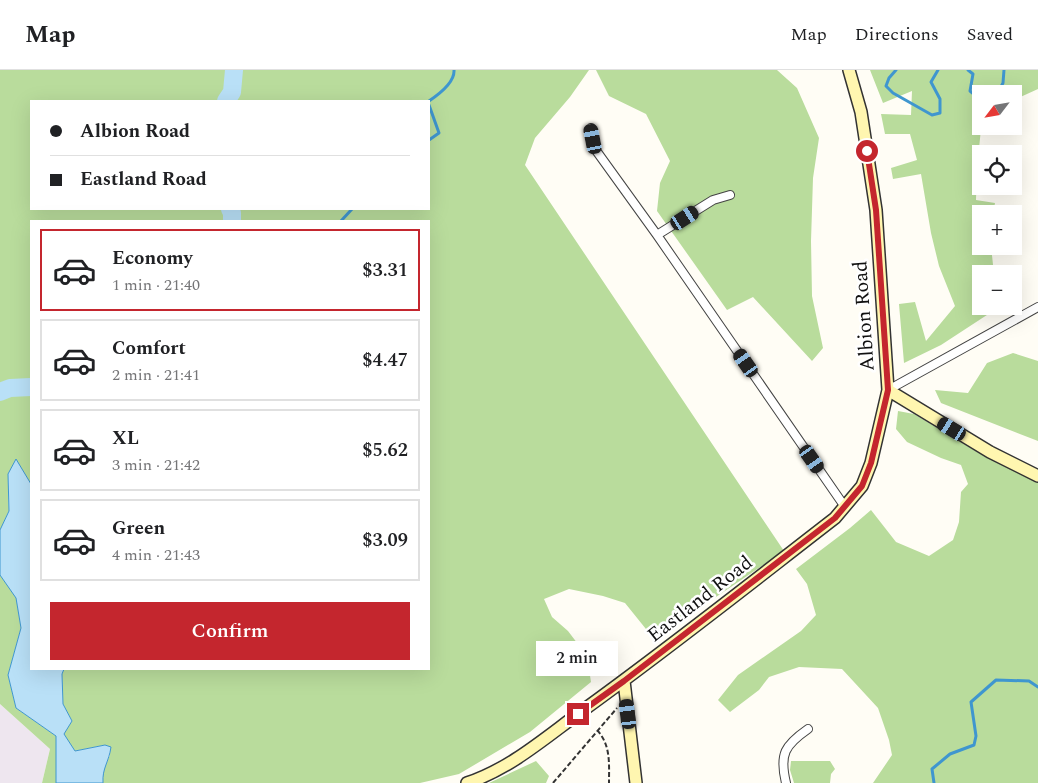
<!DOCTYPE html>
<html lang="en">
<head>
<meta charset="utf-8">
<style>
	:root { --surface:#fff; --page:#f6f6f6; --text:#202124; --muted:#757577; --line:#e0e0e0; --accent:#c4262e }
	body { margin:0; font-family:Spectral,serif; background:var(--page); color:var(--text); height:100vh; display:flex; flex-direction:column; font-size:19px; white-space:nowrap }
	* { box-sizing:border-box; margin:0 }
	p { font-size:16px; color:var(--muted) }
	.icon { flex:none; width:28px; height:28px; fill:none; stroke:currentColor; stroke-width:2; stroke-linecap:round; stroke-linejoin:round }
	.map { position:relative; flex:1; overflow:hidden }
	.sheet { position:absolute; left:30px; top:150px; width:400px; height:450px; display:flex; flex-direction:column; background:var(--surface); border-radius:0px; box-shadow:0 5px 20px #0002 }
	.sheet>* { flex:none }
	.guide { position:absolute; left:30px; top:30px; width:400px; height:110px; border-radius:0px; box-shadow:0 5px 20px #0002; display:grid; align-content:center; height:110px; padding:0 20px; background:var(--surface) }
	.needle { width:32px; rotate:239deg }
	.buttons { position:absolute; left:972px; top:15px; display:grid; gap:10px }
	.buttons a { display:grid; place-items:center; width:50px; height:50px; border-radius:0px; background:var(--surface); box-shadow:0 5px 20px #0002; font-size:25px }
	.end { position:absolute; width:22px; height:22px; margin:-11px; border:6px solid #c4262e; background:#fff; box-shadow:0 0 0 2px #fff }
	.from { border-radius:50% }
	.bubble { position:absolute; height:35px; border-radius:0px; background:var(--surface); box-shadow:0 5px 20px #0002; font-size:16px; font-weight:600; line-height:35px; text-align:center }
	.car { position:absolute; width:15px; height:30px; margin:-15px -8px; border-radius:6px; box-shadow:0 0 4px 1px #0007; background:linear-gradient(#222 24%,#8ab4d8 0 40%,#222 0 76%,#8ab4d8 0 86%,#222 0) }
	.guide b { display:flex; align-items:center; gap:18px; height:48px; font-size:19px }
	.guide b+b { border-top:1px solid var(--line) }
	.guide i { width:12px; height:12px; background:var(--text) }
	ul { padding:9px 0 0; list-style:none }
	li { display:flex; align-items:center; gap:15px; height:82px; margin:0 10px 8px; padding:0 10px; border:2px solid var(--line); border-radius:0px }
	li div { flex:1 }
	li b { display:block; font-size:19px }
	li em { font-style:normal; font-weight:600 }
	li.active { border-color:var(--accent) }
	li>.icon { width:45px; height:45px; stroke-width:1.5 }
	.cta { display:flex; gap:10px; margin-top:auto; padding:10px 20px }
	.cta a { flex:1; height:58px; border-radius:0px; background:var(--accent); color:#fff; font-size:20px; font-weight:600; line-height:58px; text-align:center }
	header { display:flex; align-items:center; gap:30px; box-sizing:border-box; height:70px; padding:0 25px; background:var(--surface); border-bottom:1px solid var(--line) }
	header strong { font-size:24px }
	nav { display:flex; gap:28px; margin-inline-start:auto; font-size:18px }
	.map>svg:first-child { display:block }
</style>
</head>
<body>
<header>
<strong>Map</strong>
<nav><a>Map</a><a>Directions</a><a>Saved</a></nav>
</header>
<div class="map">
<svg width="1038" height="713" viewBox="0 0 1038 713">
	<rect width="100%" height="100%" fill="#fffdf5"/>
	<!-- industrial -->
	<path fill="#eee6ef" d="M0,634L50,679L42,713H0Z"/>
	<!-- forest -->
	<path fill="#b9dc9c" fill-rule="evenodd" d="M0,0H589L570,27L535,68L525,95L784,481L654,569L625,533L603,526L569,519L544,529L552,547L568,561L587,586L591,612L530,662L459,704L420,713H103L102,703L110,685L105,675L75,681L63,664L72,651L63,634L62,604L64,599H429V151H31V414L16,390L8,404L9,441L0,460ZM31,31H429V139H31Z
		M596,0H777L797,18L819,68L813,108L811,171L812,226L823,278L812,291L753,227L727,240L657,141L660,113L670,91L646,44L609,26Z
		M870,0H1038V19L1014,30V24H981V56H983L981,59L977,98L976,130L995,133L993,144H981V176H991L994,204H981V236H992L990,243L941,275L904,293L899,234L915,232L926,271L955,236L939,196L931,163L921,104L893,109L891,98L917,90L910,64H885L881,44L911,45L912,21L883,33Z
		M1013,283L1038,291V371L941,333L935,320L968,323L987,293Z
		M898,341L914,344L979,383L1038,411V713H873L892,685L889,670L878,638L842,599L799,597L769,607L759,620L730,642L718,630L738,605L801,561L816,545L807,514L796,499L850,458L871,440L896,472L929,486L953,470L959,452L961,422L968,414L961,395L941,388L907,372L896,359Z
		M0,505L16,527L21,558L8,605L16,638L56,666V713H42L50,679L0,634Z
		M536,691L549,706L546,713H489Z
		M791,691H830L835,699L831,704L830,713H794L790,700Z"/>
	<!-- water -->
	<path fill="#b9e0f7" stroke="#3f96cf" d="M16,389L31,414V599H64L62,604L63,634L72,651L64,664L75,681L105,675L111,677C109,692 102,698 103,713H56V666L16,638L8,605L21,558L16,528L0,505V460L9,441L8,404Z"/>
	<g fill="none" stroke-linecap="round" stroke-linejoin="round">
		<!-- stream -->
		<path stroke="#3f96cf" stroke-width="3" d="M896,0L889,8L886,16L893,23L932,45L940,43V29L931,12L938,0
			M968,0L973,4L970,21L981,30
			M997,24L1003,13L1004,0
			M429,31C438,25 455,13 454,0
			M429,35L439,63L429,70
			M341,151L352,139
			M934,713L932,699L950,684L974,675L976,666L971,632L996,610L1029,611L1038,617"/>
		<!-- river -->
		<path stroke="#b9e0f7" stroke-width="18" d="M226,31L232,22L234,0
			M230,139L232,143V151
			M0,322L10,318L31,317"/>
		<defs>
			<path id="street" d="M591,58L595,79L657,165L845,437
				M657,165L713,130L730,125
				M888,320L1038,237
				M786,713C779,684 785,675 808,659"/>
			<path id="secondary" d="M888,320L990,382L1038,406
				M624,611L636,713
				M467,713C510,699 546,667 582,641C668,579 751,513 835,448L862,416L871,393L888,320L876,140L861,42L849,0"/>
		</defs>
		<!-- street casing -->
		<use href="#street" stroke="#444" stroke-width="10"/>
		<!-- secondary casing -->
		<use href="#secondary" stroke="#333" stroke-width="14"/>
		<!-- path -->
		<path stroke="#333" stroke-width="2" stroke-dasharray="5 2.5" stroke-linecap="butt" d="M597,660C611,675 609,694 609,713
			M553,713L617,638"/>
		<!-- street -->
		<use href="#street" stroke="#fff" stroke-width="8"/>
		<!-- secondary -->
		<use href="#secondary" stroke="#fff6b0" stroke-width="11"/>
	</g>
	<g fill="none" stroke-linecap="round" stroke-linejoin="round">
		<!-- route -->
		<path stroke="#c4262e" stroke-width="6" d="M578,644L624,611L835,448L862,416L871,393L888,320L876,140L867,81"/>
	</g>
	<g text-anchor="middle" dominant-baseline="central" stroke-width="5" stroke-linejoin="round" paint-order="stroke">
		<!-- street labels -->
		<g font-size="20" fill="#111" stroke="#fff">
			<text transform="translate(864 246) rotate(-94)">Albion Road</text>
			<text transform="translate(700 529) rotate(-38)">Eastland Road</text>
		</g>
	</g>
</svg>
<div class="buttons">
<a><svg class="needle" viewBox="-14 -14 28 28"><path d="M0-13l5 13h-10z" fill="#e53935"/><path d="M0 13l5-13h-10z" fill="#757577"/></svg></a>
<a><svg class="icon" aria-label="locate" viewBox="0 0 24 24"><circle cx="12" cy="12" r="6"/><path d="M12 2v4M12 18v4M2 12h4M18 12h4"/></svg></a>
<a>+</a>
<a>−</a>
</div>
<i class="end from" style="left:867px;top:81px"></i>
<i class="end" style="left:578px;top:644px"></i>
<div class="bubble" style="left:536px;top:571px;width:82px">2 min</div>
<i class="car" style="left:593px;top:69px;rotate:349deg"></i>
<i class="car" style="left:685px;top:148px;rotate:57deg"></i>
<i class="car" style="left:746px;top:293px;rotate:325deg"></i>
<i class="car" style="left:952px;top:359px;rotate:301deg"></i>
<i class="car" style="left:812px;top:389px;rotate:145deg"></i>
<i class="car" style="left:628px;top:644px;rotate:353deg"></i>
<div class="guide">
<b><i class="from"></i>Albion Road</b>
<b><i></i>Eastland Road</b>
</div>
<section class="sheet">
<ul>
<li class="active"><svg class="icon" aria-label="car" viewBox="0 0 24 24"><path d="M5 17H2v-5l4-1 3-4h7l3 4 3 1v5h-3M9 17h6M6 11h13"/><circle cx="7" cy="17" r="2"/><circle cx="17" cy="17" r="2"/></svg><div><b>Economy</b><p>1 min · 21:40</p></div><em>$3.31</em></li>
<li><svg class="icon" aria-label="car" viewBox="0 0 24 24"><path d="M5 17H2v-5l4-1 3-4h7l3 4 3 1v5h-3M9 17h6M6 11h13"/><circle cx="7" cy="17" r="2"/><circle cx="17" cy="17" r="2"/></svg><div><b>Comfort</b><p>2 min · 21:41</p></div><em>$4.47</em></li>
<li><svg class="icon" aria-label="car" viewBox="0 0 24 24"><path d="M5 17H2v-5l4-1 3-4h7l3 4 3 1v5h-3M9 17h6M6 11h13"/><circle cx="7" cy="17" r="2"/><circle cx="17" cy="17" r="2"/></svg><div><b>XL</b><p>3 min · 21:42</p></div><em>$5.62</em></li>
<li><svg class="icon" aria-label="car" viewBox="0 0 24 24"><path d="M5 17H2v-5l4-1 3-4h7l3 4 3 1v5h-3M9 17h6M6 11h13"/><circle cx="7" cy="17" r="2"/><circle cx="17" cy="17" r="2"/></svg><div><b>Green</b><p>4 min · 21:43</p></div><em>$3.09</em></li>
</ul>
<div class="cta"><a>Confirm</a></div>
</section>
</div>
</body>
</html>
